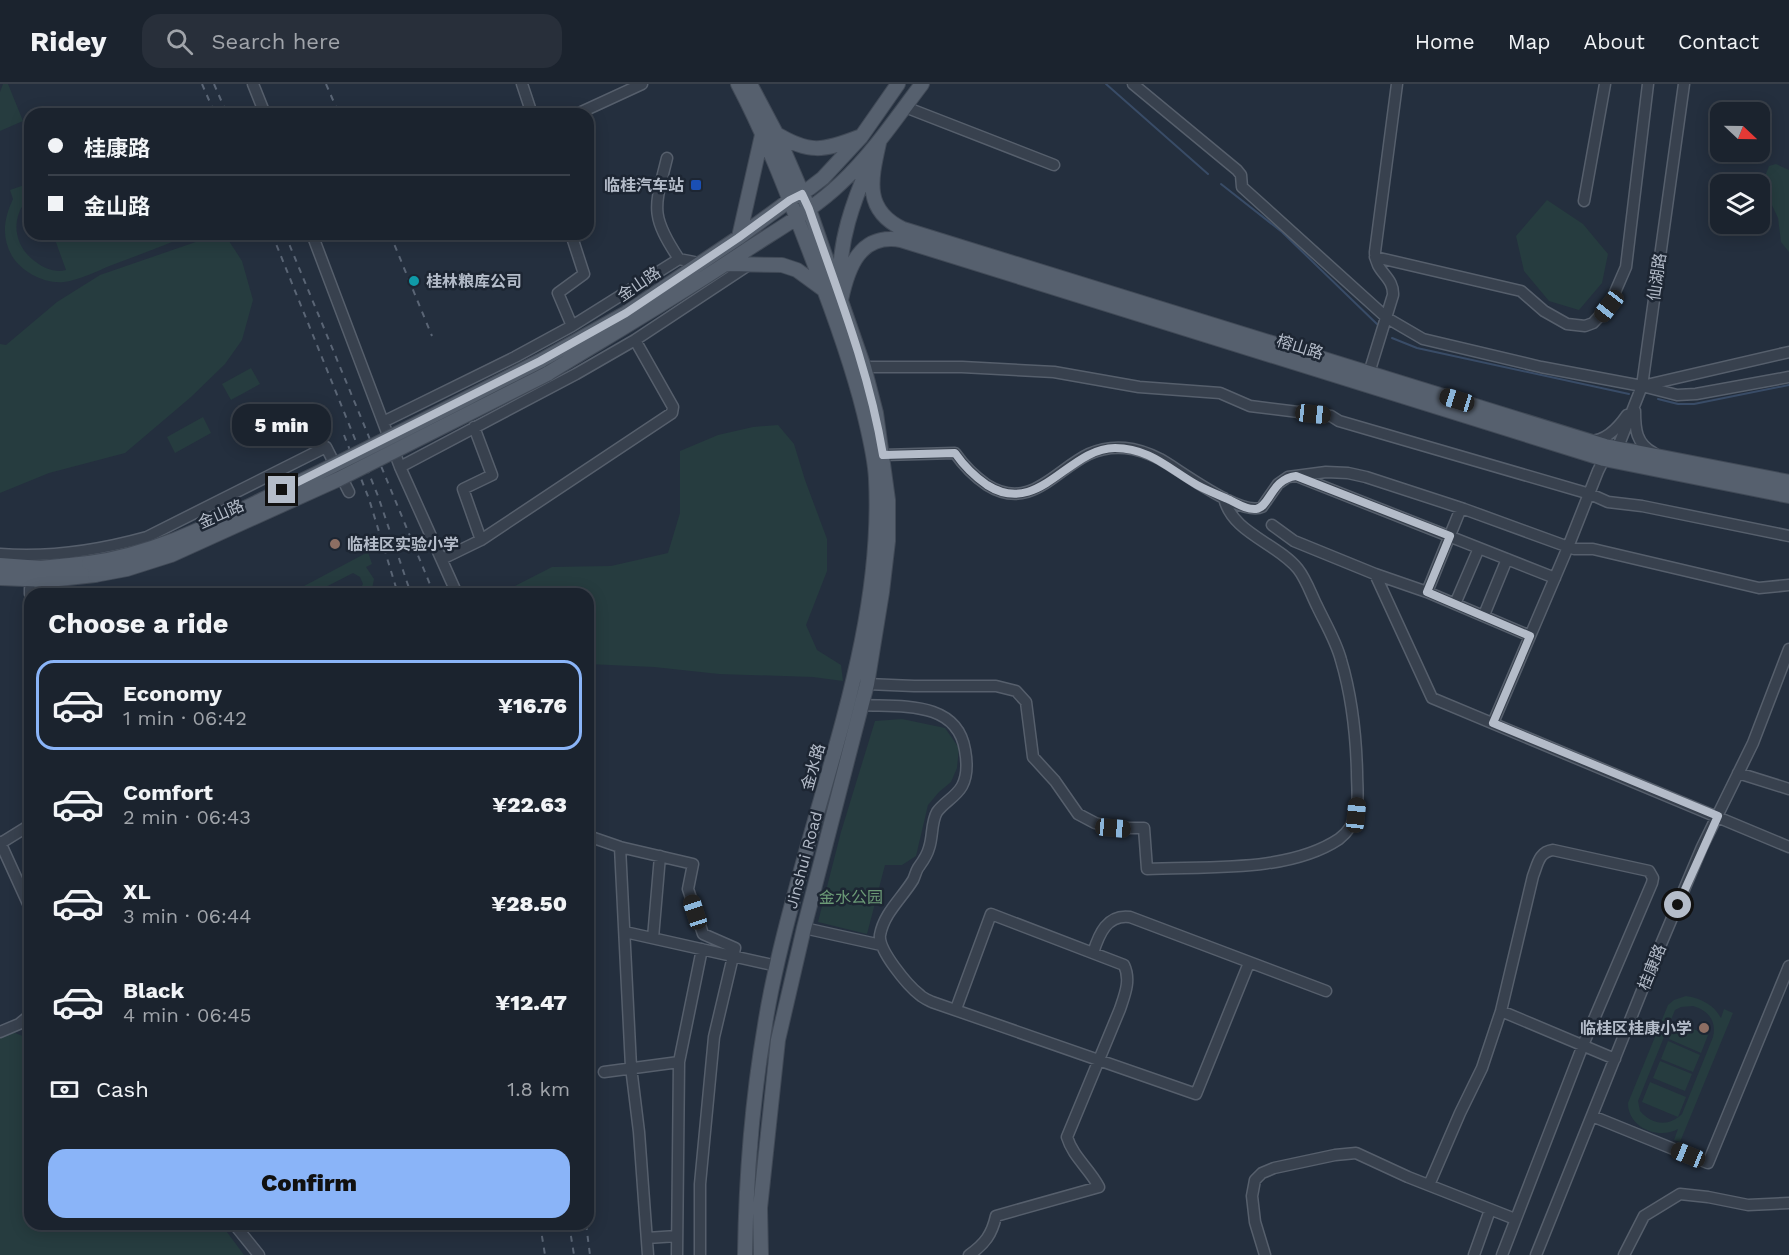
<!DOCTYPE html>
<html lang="en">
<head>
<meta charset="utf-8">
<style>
	:root { --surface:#1b232e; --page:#282f3a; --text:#f1f3f6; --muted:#a0a4aa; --line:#39404a; --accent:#8ab4f8 }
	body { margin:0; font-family:"Work Sans","Noto Sans SC",sans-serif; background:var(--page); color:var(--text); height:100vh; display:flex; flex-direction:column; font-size:22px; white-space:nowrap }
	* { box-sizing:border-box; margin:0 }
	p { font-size:20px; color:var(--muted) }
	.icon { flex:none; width:33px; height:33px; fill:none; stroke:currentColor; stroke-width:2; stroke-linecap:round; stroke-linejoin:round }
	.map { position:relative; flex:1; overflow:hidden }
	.details { position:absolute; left:24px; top:504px; width:570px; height:642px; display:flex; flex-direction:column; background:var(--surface); border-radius:18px; box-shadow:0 3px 15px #0003,0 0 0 2px var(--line) }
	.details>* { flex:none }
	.guide { position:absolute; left:24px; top:24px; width:570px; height:132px; border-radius:18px; box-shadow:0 3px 15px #0003,0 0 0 2px var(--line); display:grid; align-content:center; height:132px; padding:0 24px; background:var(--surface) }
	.needle { width:39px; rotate:112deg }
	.fabs { position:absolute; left:1710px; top:18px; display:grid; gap:12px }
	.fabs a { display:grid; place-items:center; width:60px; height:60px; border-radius:12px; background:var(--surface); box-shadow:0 3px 15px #0003,0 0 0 2px var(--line); font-size:30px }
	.end { position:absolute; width:27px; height:27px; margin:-14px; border:8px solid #b4bcc9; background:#111; box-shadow:0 0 0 3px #111 }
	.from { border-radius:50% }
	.bubble { position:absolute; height:42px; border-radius:18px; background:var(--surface); box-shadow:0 3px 15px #0003,0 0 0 2px var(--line); font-size:20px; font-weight:800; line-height:42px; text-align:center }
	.car { position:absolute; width:18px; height:36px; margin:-18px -9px; border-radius:8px; box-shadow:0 0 4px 2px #0007; background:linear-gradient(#222 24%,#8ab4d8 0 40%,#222 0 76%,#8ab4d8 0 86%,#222 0) }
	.guide b { display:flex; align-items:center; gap:21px; height:57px; font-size:22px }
	.guide b+b { border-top:2px solid var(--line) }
	.guide i { width:15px; height:15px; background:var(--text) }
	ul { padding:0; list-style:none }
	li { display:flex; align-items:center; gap:18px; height:90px; margin:0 12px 9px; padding:0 12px; border:3px solid transparent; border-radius:18px }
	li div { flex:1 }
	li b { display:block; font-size:22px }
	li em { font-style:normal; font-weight:800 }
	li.active { border-color:var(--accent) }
	li>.icon { width:54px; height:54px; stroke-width:1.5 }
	h2 { padding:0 24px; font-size:27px; line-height:72px }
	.pay { display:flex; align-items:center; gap:15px; height:66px; padding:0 24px; font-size:22px }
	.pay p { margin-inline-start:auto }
	.cta { display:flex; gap:12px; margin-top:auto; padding:12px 24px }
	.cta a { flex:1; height:69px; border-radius:18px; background:var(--accent); color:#111; font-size:24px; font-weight:800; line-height:69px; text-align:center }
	header { display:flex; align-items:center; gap:36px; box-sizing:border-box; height:84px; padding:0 30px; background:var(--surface); border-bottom:2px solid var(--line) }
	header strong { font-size:28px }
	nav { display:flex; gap:33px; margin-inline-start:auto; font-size:21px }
	.search { width:420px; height:54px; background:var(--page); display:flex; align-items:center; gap:15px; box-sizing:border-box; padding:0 21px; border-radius:18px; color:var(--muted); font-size:22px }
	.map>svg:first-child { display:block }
</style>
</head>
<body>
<header>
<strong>Ridey</strong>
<div class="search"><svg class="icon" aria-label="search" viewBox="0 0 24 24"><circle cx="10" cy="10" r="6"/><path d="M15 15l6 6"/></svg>Search here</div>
<nav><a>Home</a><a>Map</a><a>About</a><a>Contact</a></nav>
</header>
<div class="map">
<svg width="1789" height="1171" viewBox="0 0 1789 1171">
	<rect width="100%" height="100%" fill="#242f3e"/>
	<!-- green -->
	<path fill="#263c3f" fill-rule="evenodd" d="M3,0H8L23,37L0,47V8Z
		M1776,80L1789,86V168L1781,158L1778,134L1762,100L1769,82Z
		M30,99C30,115 25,115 19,129C12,148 20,167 36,178C45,185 56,189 66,186L53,150H190C165,162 138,171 112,181C97,187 80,196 64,198C44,200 22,188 12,172C1,153 4,134 13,115L10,106Z
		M1547,116L1583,140L1608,170L1602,199L1579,226L1549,217L1524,187L1516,152Z
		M216,151L229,157L242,177L253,216L242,256L225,280L191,313L125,369L49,389L0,409V260L6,261L57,218L100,191Z
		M251,284L260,300L231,316L222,300Z
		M203,333L211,349L175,369L167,353Z
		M778,341L794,360L805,396L827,455V487L806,541L817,566L841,581L843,597L813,593L719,590L654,583L588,580V510H507L511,504L552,483L611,482L668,469L680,429V367L718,351L753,343Z
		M368,468L372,480L366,483L374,495L371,510H354L359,507L363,500L360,493L353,489L312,510H289Z
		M902,635L945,644L959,664L957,684L951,698L939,708L928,721L916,772L902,781H885L867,850L818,838L841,748L875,637Z
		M1686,912C1701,914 1714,921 1721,934L1724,925L1733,929L1680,1058L1674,1056L1678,1045C1659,1056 1628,1044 1628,1019L1668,921L1674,916ZM1693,922C1708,926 1717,937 1713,953L1682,1030C1669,1043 1652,1041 1640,1027L1638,1017L1675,926L1681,923Z
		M1676,938L1708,951L1701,969L1669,955Z
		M0,943L30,955V1140H221L244,1171H0Z
		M1668,957L1700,971L1693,988L1661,975Z
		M1660,977L1692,990L1685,1007L1653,994Z
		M1650,998L1686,1013L1678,1033L1642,1018Z"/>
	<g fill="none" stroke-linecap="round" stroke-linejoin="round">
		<!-- stream -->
		<path stroke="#394c67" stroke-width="2" d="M1106,0L1208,90
			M1221,100L1282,148L1379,242
			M1392,254L1417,264L1629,310
			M1658,315L1678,320H1694L1789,301"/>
		<defs>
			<path id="minor" d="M253,0L265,30
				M522,0L532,30
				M1133,0L1237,86L1241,91L1242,103L1387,234L1423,255L1541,283L1642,302L1677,311L1696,310L1789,293
				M905,23L1054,81
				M577,30L642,0
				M667,74C655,123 649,130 679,175
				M1584,117L1605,0
				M312,150L383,338
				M1375,173L1521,207L1544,227L1567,240L1585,242L1593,239L1609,222L1626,183L1648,0
				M572,242L679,175L699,179
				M864,283H962L1054,288L1139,303L1220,309L1250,322L1331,332L1339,337L1590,410L1608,418L1642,422L1789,452
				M1369,289L1393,211C1394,192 1375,189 1375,168L1397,0
				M1642,302L1789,268
				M1635,327C1635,345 1636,360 1654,369
				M474,343L492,391L463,405L481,456
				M1590,357C1606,357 1618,344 1627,331
				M883,371L955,369C964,382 974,392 987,401C1030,428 1055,386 1089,370C1100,365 1114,363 1125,364C1137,365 1150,370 1160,375C1180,386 1241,433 1262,423L1278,400L1288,393L1326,388L1348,389L1366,393L1464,425L1574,465H1593L1759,504L1789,501
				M400,383L576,290L635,256L750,180
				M1299,393L1555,494
				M1272,441L1294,457L1375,490L1432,614L1789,763
				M0,470C49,474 100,466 147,453L326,363L349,408
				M442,475L481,456L672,329L673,323L635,256
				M1375,490L1427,508L1530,552
				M30,505V510
				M1427,508L1461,424
				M457,510L400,383L383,338L515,273L572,242L558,209L584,190L571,150
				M1455,520L1479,464
				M1484,531L1507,475
				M867,600L914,602H996L1016,607L1026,618L1033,673L1055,697L1078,730L1095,739L1113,744H1144L1147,785C1206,782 1288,789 1339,755C1347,749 1354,739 1356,729C1359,716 1357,702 1357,688C1356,650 1352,613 1341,576C1336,557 1325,539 1317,522C1311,510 1306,495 1298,485C1277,459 1232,449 1224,414
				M862,621C900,623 957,616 965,666C967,677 968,691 962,702C956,713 944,718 937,728C931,738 933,753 929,764C927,772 923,777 918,784C916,787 915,792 913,796C902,814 884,829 880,851C878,866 908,902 920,911C923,914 928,916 932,918L1196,1010L1249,879
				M1493,639L1568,463L1598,387L1604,375L1618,363L1642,302L1684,0
				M1738,689L1789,705
				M588,752L620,763L693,780L688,805L703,850L735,864L714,953L700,1100V1171
				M0,758L30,824
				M1,759L30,741
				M620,763L631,983L639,1048L648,1171
				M804,844L881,861
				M625,848L777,882
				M653,854L660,772
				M1093,869C1099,850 1107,830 1130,833L1326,907
				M956,925L991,830L1124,881C1131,896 1125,910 1120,925L1067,1053C1073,1073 1089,1084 1099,1103L996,1132C992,1150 985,1160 969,1171
				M1501,927L1615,975
				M0,948L19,940L30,931
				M604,988L679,978
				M1592,1032L1708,1079L1789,882
				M1429,1101L1460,1029L1482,984L1501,927L1533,792C1538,779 1539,768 1553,766L1649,787L1653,794L1652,799L1583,961L1502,1171
				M234,1140L259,1171
				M647,1154L677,1152
				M677,1171L679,978L702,865
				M1265,1171L1255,1138L1252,1112L1255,1096L1262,1089L1274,1084L1335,1071L1356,1069L1408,1093L1515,1135
				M1474,1171L1490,1126
				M1536,1171L1653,879L1702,763L1753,659L1789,565
				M1624,1171L1644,1132L1680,1110L1708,1113L1748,1121L1789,1119"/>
			<path id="major" d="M738,0C768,57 791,119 814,179C833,228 851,277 864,329C869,350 875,373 876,395C883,536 831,670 796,805C784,849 772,895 765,941C752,1017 746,1094 745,1171
				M750,0L778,53L809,125L864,283L876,329L888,416V457L882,508L867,600L804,844L778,956L760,1124L761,1171
				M775,49C809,70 823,67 859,53
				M879,59C871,95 863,126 903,145L1605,362L1789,398
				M739,153L762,51
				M727,180L782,181L797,186L823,205
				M840,198C839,157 853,118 869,81
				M841,216C848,183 860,149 901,156L1604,375L1789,412
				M540,277L626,229L738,154L790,116L810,104L823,94L861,53L898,0
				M547,290C614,249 683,209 748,165C780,144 814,125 841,99C873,69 896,34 922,0
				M0,481L41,484L89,479
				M0,494L49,496L95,491"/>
		</defs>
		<!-- minor casing -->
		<use href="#minor" stroke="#565f6c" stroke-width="13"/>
		<!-- major casing -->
		<use href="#major" stroke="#414a57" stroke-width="16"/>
		<!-- minor -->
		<use href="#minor" stroke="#38414e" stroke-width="10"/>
		<!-- major -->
		<use href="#major" stroke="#56606e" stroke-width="14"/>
		<!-- rail -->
		<path stroke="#5a6575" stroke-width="2" stroke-dasharray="6 6" stroke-linecap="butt" d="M202,0L215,30
			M214,0L227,30
			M326,0L339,30
			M272,150L378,412L411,510
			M285,150L434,510
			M390,150L432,252
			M344,351L369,415L398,510
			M540,1140L545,1171
			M569,1140L574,1171
			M586,1140L590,1171"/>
		<defs>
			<path id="major-bridge" d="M89,479C155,470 212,440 272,411C362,369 451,322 540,277
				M95,491L127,485L171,471L339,395L547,290"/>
		</defs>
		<!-- major-bridge casing -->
		<use href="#major-bridge" stroke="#414a57" stroke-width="16" stroke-linecap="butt"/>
		<!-- major-bridge -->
		<use href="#major-bridge" stroke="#56606e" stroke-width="14"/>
	</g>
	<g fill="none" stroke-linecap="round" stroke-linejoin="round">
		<!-- route -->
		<path stroke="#b4bcc9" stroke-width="8" d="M282,406L540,277L626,229L738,154L790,116L802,110L809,125C837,206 869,286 883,371L955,369C964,382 974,392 987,401C1039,434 1068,364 1115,364C1149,364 1169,385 1197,401C1208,407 1219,411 1230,416C1238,420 1247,426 1256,425C1270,423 1271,395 1296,392L1450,452L1427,508L1530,552L1493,639L1718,732L1678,821"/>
	</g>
	<!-- markers -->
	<rect fill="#1a4fb4" stroke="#1d2633" stroke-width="2" x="690" y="95" width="12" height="12" rx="3"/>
	<circle fill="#0f9aa8" stroke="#1d2633" stroke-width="2" cx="414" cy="197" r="6"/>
	<g fill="#8d6e63" stroke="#1d2633" stroke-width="2">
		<circle cx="335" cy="460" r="6"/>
		<circle cx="1704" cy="944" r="6"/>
	</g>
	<g text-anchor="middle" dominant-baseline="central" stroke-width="5" stroke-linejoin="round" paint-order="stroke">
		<!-- poi labels -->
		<g font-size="16" font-weight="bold" fill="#b4bcc9" stroke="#1d2633" text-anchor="end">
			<text x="684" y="101">临桂汽车站</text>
			<text x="426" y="197" text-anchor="start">桂林粮库公司</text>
			<text x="347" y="460" text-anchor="start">临桂区实验小学</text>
			<text x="1692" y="944">临桂区桂康小学</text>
		</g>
		<!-- street labels -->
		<g font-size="16" fill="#b4bcc9" stroke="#1d2633">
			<text transform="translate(1657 193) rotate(-82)">仙湖路</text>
			<text transform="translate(639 200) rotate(-34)">金山路</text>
			<text transform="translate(1300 263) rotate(17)">榕山路</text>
			<text transform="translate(221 430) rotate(-24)">金山路</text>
			<text transform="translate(813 683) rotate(-74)">金水路</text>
			<text transform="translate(804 776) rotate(-75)">Jinshui Road</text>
			<text transform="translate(1652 883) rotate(-68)">桂康路</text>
		</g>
		<!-- park labels -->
		<g font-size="16" fill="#6b9a76" stroke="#1d2633">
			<text x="851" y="813">金水公园</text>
		</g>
	</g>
</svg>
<div class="fabs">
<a><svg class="needle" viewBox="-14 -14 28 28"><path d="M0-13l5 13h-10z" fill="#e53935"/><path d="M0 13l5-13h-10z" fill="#a0a4aa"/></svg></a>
<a><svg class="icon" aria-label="layers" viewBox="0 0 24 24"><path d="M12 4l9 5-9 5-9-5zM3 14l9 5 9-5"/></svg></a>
</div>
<i class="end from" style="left:1678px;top:821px"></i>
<i class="end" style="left:282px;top:406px"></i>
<div class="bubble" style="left:232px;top:320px;width:99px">5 min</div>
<i class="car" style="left:1609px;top:222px;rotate:218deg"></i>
<i class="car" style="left:1457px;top:316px;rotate:287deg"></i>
<i class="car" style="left:1313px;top:330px;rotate:96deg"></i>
<i class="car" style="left:1356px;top:731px;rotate:6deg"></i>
<i class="car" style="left:1113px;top:744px;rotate:95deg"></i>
<i class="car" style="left:695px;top:828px;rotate:342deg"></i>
<i class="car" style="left:1688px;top:1071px;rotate:292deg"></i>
<div class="guide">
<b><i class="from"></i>桂康路</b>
<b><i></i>金山路</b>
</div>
<section class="details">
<h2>Choose a ride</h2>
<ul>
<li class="active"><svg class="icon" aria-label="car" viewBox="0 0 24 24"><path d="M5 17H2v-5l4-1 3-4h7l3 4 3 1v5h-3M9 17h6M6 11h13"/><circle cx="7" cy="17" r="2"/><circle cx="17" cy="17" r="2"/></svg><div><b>Economy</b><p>1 min · 06:42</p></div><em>¥16.76</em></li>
<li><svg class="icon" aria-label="car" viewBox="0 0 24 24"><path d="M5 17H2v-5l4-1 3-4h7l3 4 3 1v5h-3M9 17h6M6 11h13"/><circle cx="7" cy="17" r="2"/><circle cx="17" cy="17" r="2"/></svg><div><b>Comfort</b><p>2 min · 06:43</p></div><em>¥22.63</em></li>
<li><svg class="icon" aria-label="car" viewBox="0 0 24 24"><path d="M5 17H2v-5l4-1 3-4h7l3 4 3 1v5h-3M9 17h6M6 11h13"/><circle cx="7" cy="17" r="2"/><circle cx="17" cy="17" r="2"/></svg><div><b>XL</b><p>3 min · 06:44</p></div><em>¥28.50</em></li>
<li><svg class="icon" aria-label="car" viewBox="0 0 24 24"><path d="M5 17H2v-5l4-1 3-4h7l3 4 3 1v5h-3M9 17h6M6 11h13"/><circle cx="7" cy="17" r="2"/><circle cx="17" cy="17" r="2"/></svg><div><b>Black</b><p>4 min · 06:45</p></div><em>¥12.47</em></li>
</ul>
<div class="pay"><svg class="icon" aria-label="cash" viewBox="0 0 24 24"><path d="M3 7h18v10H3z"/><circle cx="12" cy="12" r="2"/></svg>Cash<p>1.8 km</p></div>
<div class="cta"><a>Confirm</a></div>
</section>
</div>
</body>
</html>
